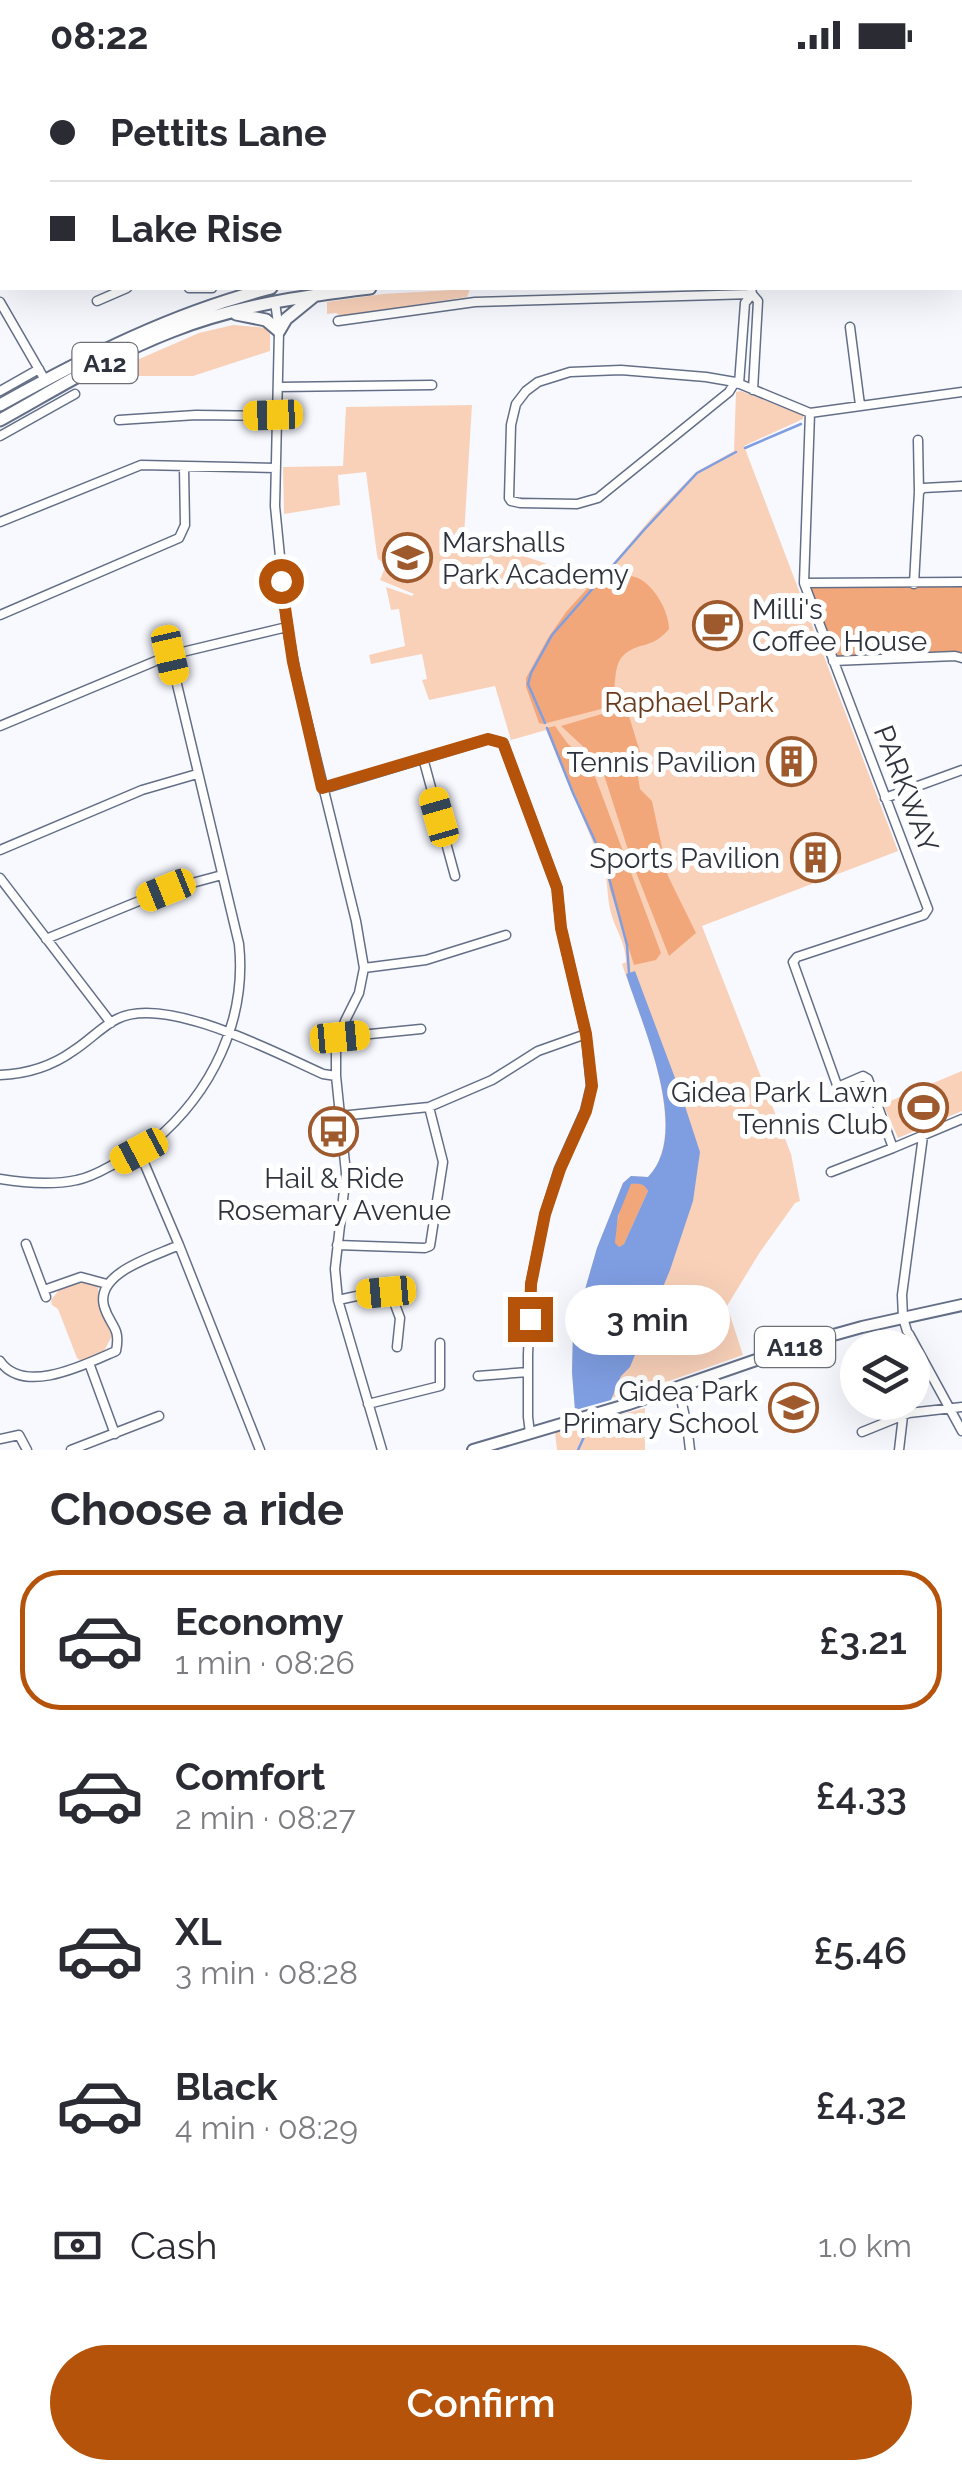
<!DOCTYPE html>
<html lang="en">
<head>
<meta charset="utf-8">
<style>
	:root { --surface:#fff; --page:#f2f2f3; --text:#2b2b33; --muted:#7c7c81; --line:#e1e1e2; --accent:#b45309 }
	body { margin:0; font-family:Raleway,sans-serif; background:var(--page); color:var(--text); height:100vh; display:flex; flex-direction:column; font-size:38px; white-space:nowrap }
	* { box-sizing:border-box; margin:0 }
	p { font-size:32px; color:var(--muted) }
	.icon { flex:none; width:55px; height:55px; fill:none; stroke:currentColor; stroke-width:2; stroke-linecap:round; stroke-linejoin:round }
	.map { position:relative; height:1380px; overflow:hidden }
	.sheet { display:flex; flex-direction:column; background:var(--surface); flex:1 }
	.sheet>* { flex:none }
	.guide { position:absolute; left:0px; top:0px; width:962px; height:220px; box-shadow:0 10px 40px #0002; display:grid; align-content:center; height:220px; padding:0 50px; background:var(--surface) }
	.fabs { position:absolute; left:840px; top:1260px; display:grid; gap:20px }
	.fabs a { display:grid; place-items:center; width:90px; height:90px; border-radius:50%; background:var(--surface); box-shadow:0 10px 40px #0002; font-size:50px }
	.end { position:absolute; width:45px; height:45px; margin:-22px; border:12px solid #b45309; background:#fff; box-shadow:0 0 0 5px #fff }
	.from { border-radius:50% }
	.bubble { position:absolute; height:70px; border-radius:35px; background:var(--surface); box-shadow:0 10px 40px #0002; font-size:32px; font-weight:600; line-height:70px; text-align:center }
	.car { position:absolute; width:30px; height:60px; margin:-30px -15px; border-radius:12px; box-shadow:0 0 8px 2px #0007; background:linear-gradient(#f5c518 24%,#345 0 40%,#f5c518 0 76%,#345 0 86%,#f5c518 0) }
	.guide b { display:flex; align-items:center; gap:35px; height:95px; font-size:38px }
	.guide b+b { border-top:2px solid var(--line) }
	.guide i { width:25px; height:25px; background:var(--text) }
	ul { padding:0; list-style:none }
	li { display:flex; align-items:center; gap:30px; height:140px; margin:0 20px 15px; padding:0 30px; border:5px solid transparent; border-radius:40px }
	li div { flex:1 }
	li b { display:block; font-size:38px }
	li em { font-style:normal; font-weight:600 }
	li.active { border-color:var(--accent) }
	li>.icon { width:90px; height:90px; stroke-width:1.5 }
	h2 { padding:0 50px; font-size:45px; line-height:120px }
	.pay { display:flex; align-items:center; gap:25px; height:110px; padding:0 50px; font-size:38px }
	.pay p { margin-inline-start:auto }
	.cta { display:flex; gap:20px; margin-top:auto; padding:20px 50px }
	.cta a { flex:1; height:115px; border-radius:60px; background:var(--accent); color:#fff; font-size:40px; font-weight:600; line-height:115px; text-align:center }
	.status { display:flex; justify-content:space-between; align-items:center; height:70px; padding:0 50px; background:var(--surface); direction:ltr }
	.status svg { height:28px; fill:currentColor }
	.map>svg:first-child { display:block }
</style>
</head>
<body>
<div class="status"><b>08:22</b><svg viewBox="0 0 49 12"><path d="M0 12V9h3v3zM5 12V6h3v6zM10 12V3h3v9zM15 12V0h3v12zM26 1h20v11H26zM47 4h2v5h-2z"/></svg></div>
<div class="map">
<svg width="962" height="1380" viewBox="0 0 962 1380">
	<rect width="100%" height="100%" fill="#f7f9ff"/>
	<!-- green -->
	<path fill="#f9d1b9" d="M470,219L467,227L341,246L336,243L327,244V232L383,224Z
		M233,255L267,258L270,263V281L193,306H100L199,263Z
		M741,321L803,345V349L744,376L898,781L702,856L791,1084L800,1131L795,1133L760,1182L727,1236L743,1285L658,1315L644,1310L630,1322L575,1340L572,1302L573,1261L597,1178L623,1113L631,1106L648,1107C692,1062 640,948 622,894L626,892C626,872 614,858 610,839C607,826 608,812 604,799L546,660L511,670L495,616L429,630L422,610L427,609L422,584L371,594L369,585L405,576L399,539L391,540L386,517L412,526L414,524L380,510L386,495L378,489L377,485L366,402L338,405L340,435L284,444L283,397L343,396L346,337L472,335L464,466L598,511L653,446L696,402L734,381L736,322Z
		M962,1001V1041L898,1068L883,1034Z
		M85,1210L98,1214L99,1235L112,1266L103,1283L81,1291L77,1288L58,1239L52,1235L51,1230L59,1220Z
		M645,1338V1380H557L555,1362Z"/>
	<!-- forest -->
	<path fill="#f2a77a" d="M621,504C627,505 633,506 638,508C655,516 669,542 669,559C652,579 640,572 626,583C610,595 619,620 609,637L543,654L539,653L526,617V608L548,568L566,542L595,510L598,511L603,506Z
		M962,512V588L833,591L804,513Z
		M622,638L628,643L644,695L638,707L640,719L652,731L668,806L696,863L669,886L632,792L604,705L589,682L561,656Z
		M555,656L568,674L582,685L596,709L661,883L656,890L634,895L610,819L605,793L548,663L547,658Z
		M638,1113L646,1116L648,1121L624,1174L619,1177L615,1174C616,1152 620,1133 631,1114Z"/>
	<!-- water -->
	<path fill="#7f9ee2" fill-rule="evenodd" d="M635,901L681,1024L700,1082L693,1131L670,1200L630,1297L621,1306L611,1330L575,1340L572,1302L573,1261L597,1178L623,1113L631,1106L648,1107C692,1062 642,956 626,904ZM631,1114C639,1113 645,1114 648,1121L624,1174L619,1177L615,1173L618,1146Z"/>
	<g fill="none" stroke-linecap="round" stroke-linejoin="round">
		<!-- stream -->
		<path stroke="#7f9ee2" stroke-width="2.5" d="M745,378L801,354
			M545,653L528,614L531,603L552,565L644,460L697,403L736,382
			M547,658L573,723L605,793L627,875L629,903
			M578,1380L590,1354"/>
		<defs>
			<path id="minor" d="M249,0L250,2
				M356,0V2
				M473,0V2
				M792,2V0
				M0,102L2,101
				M0,212L2,211
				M189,218H212
				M751,218L752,224L758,231L753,320
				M97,231L127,218
				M0,232L45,310
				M275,232L279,261L275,436L287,557L298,614L356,851L364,898L359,923L345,951L336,981V1006L346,1103L335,1199L338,1230L382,1380
				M338,251L475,232L752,224
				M850,257L860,335
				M735,312L729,322L598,428L577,434L520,433L511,431L509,428L511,355L516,334L526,321L538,312L570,302L621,300L706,307L735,312L810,343L962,322
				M739,314L745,233L752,224
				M278,317L432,315
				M0,321L39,299
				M810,343L804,513L928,839L924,845L797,887L793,892L837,1015L840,1016L863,1006L868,1009L893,1078L962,1049
				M119,350L196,345L278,346
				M0,366L75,324
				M919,422L923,418L962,416
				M0,452L141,395L276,398
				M804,513L962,512
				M914,514L919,422L918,370
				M0,545L179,468L185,455L184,397
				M833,591L955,586L962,588
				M0,656L170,585L287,557
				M423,688L455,806
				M323,719L488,669L503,673L557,818L561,858L586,964L591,1016L585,1041L559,1099L545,1144L531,1213L528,1285V1347L530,1363
				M885,728L962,700
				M0,780L142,720L197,704
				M0,808L111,953
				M46,869L166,820L222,805
				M364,898L426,890L506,865
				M340,967L421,959
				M0,1005C26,1004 52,996 73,981C89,971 101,957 117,949C165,924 276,983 323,1004L336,1006
				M340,1046L429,1037L492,1010L538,981L586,964
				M139,1081L179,1175L260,1380
				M831,1102L893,1078
				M0,1109C24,1113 54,1115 77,1110C93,1107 106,1098 120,1091C131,1085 144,1080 153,1072C212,1023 247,950 239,874L170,585
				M26,1174L46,1227
				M337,1175L425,1178L430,1176L443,1092L429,1037
				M44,1220L81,1207L107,1214
				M338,1230L366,1224H391L400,1248L397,1277
				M907,1261L903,1248L902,1225L923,1066
				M909,1264L962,1361
				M0,1291C24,1326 86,1294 116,1281C121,1256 110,1257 104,1236C95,1202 156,1186 179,1175
				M89,1293L115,1364
				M478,1306L528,1302
				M678,1317L687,1355L690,1380
				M368,1334L440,1316V1273
				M862,1362L909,1343L962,1337
				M0,1369L19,1365L27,1380
				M71,1380L159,1346
				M899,1380L903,1346"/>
			<path id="major" d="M473,1380L629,1334L808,1272L862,1257L962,1235"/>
			<path id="highway" d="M960,196H962
				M960,211H962
				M236,244L266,250L279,261L286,249L313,227
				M0,335C86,287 175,242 271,218
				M0,350C56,319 112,284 172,261C235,236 303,226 370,218"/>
		</defs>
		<!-- minor casing -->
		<use href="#minor" stroke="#646f87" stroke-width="11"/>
		<!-- major casing -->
		<use href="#major" stroke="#646f87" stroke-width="14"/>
		<!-- highway casing -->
		<use href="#highway" stroke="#646f87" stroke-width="15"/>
		<!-- minor -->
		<use href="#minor" stroke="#fff" stroke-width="8"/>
		<!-- major -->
		<use href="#major" stroke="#fff" stroke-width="10"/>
		<!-- highway -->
		<use href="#highway" stroke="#fff" stroke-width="11"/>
	</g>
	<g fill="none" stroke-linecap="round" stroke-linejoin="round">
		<!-- route -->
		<path stroke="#b45309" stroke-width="12" d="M281,511L293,592L322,718L488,669L503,673L557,818L561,858L586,964L592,1016L586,1041L560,1099L545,1144L531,1214L530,1249"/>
	</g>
	<!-- icons -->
	<defs>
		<symbol id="school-ring" viewBox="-11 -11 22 22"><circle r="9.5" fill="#fff" stroke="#9e592c" stroke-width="1.5"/><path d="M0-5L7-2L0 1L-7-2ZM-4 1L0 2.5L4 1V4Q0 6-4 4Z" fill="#9e592c"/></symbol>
		<symbol id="cafe-ring" viewBox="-11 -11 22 22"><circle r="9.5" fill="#fff" stroke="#9e592c" stroke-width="1.5"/><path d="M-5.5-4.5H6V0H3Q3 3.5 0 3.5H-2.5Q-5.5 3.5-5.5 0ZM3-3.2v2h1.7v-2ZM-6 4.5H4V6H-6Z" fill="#9e592c"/></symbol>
		<symbol id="building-ring" viewBox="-11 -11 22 22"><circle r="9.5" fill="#fff" stroke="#9e592c" stroke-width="1.5"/><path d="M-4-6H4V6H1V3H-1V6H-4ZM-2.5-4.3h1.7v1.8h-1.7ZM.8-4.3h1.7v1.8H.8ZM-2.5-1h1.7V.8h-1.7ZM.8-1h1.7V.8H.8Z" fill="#9e592c"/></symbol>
		<symbol id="stadium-ring" viewBox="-11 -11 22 22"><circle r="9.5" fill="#fff" stroke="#9e592c" stroke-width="1.5"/><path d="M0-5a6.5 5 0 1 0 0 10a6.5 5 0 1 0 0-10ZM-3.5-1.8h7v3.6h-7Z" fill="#9e592c"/></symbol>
		<symbol id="bus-ring" viewBox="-11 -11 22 22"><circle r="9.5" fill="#fff" stroke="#9e592c" stroke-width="1.5"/><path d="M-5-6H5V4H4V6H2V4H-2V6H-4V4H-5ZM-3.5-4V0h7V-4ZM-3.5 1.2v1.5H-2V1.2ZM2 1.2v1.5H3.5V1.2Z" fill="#9e592c"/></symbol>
	</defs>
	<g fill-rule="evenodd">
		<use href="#school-ring" x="380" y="460" width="55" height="55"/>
		<use href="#cafe-ring" x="690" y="528" width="55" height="55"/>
		<use href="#building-ring" x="764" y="664" width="55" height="55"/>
		<use href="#building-ring" x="788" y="760" width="55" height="55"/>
		<use href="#stadium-ring" x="896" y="1010" width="55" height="55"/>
		<use href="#bus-ring" x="306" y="1034" width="55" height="55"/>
		<use href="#school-ring" x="766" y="1310" width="55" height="55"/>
	</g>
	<g text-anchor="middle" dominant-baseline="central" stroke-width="10" stroke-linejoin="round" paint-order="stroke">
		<!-- shield labels -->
		<g fill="#fff" stroke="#6d7078" stroke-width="2.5">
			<rect x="72.5" y="273" width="65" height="40" rx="8"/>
			<rect x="755" y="1257" width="80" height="40" rx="8"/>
		</g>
		<g font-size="25" font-weight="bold" fill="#2e333e">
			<text x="105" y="293">A12</text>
			<text x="795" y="1277">A118</text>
		</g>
		<!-- poi labels -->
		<g font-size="28" fill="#2e333e" stroke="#fff" text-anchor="end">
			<text x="442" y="472" text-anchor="start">Marshalls<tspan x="442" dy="32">Park Academy</tspan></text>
			<text x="752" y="539" text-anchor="start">Milli's<tspan x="752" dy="32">Coffee House</tspan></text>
			<text x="756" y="692">Tennis Pavilion</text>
			<text x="780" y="788">Sports Pavilion</text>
			<text x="888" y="1022">Gidea Park Lawn<tspan x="888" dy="32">Tennis Club</tspan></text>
			<text x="334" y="1108" text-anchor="middle">Hail &amp; Ride<tspan x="334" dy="32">Rosemary Avenue</tspan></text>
			<text x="758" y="1321">Gidea Park<tspan x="758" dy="32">Primary School</tspan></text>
		</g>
		<!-- park labels -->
		<g font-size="28" fill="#6a3a1a" stroke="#fff">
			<text x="689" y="632">Raphael Park</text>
		</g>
		<!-- street labels -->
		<g font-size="28" fill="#2e333e" stroke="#fff">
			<text transform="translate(906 719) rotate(69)">PARKWAY</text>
		</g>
	</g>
</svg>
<div class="fabs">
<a><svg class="icon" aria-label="layers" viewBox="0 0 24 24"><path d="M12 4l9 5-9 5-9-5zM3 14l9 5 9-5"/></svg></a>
</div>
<i class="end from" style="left:281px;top:511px"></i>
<i class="end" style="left:530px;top:1249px"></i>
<div class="bubble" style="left:565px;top:1215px;width:165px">3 min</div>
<i class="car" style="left:273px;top:345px;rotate:268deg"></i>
<i class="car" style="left:170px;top:585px;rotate:167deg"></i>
<i class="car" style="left:439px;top:747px;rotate:344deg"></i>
<i class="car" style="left:166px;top:820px;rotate:248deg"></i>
<i class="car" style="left:340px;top:967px;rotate:85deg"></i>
<i class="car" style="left:139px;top:1081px;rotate:242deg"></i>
<i class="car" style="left:386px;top:1222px;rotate:265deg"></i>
<div class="guide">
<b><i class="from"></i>Pettits Lane</b>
<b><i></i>Lake Rise</b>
</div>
</div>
<section class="sheet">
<h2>Choose a ride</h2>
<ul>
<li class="active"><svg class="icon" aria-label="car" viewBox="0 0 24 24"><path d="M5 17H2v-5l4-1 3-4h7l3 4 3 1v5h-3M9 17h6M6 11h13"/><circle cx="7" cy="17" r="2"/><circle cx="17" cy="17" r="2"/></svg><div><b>Economy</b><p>1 min · 08:26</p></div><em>£3.21</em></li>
<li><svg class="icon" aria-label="car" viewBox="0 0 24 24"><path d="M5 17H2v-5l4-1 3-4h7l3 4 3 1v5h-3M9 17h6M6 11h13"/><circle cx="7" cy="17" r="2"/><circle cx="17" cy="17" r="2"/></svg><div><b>Comfort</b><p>2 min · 08:27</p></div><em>£4.33</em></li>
<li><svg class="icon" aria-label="car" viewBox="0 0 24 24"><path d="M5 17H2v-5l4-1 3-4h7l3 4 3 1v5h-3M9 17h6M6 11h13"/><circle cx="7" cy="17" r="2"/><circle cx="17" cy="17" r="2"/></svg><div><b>XL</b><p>3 min · 08:28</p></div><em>£5.46</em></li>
<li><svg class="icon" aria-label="car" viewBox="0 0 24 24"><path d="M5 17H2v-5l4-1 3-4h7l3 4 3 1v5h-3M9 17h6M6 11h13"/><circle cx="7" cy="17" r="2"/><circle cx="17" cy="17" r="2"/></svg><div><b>Black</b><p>4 min · 08:29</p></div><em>£4.32</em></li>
</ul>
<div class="pay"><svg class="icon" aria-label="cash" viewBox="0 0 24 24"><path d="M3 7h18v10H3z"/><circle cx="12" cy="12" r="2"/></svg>Cash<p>1.0 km</p></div>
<div class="cta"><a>Confirm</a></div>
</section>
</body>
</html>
